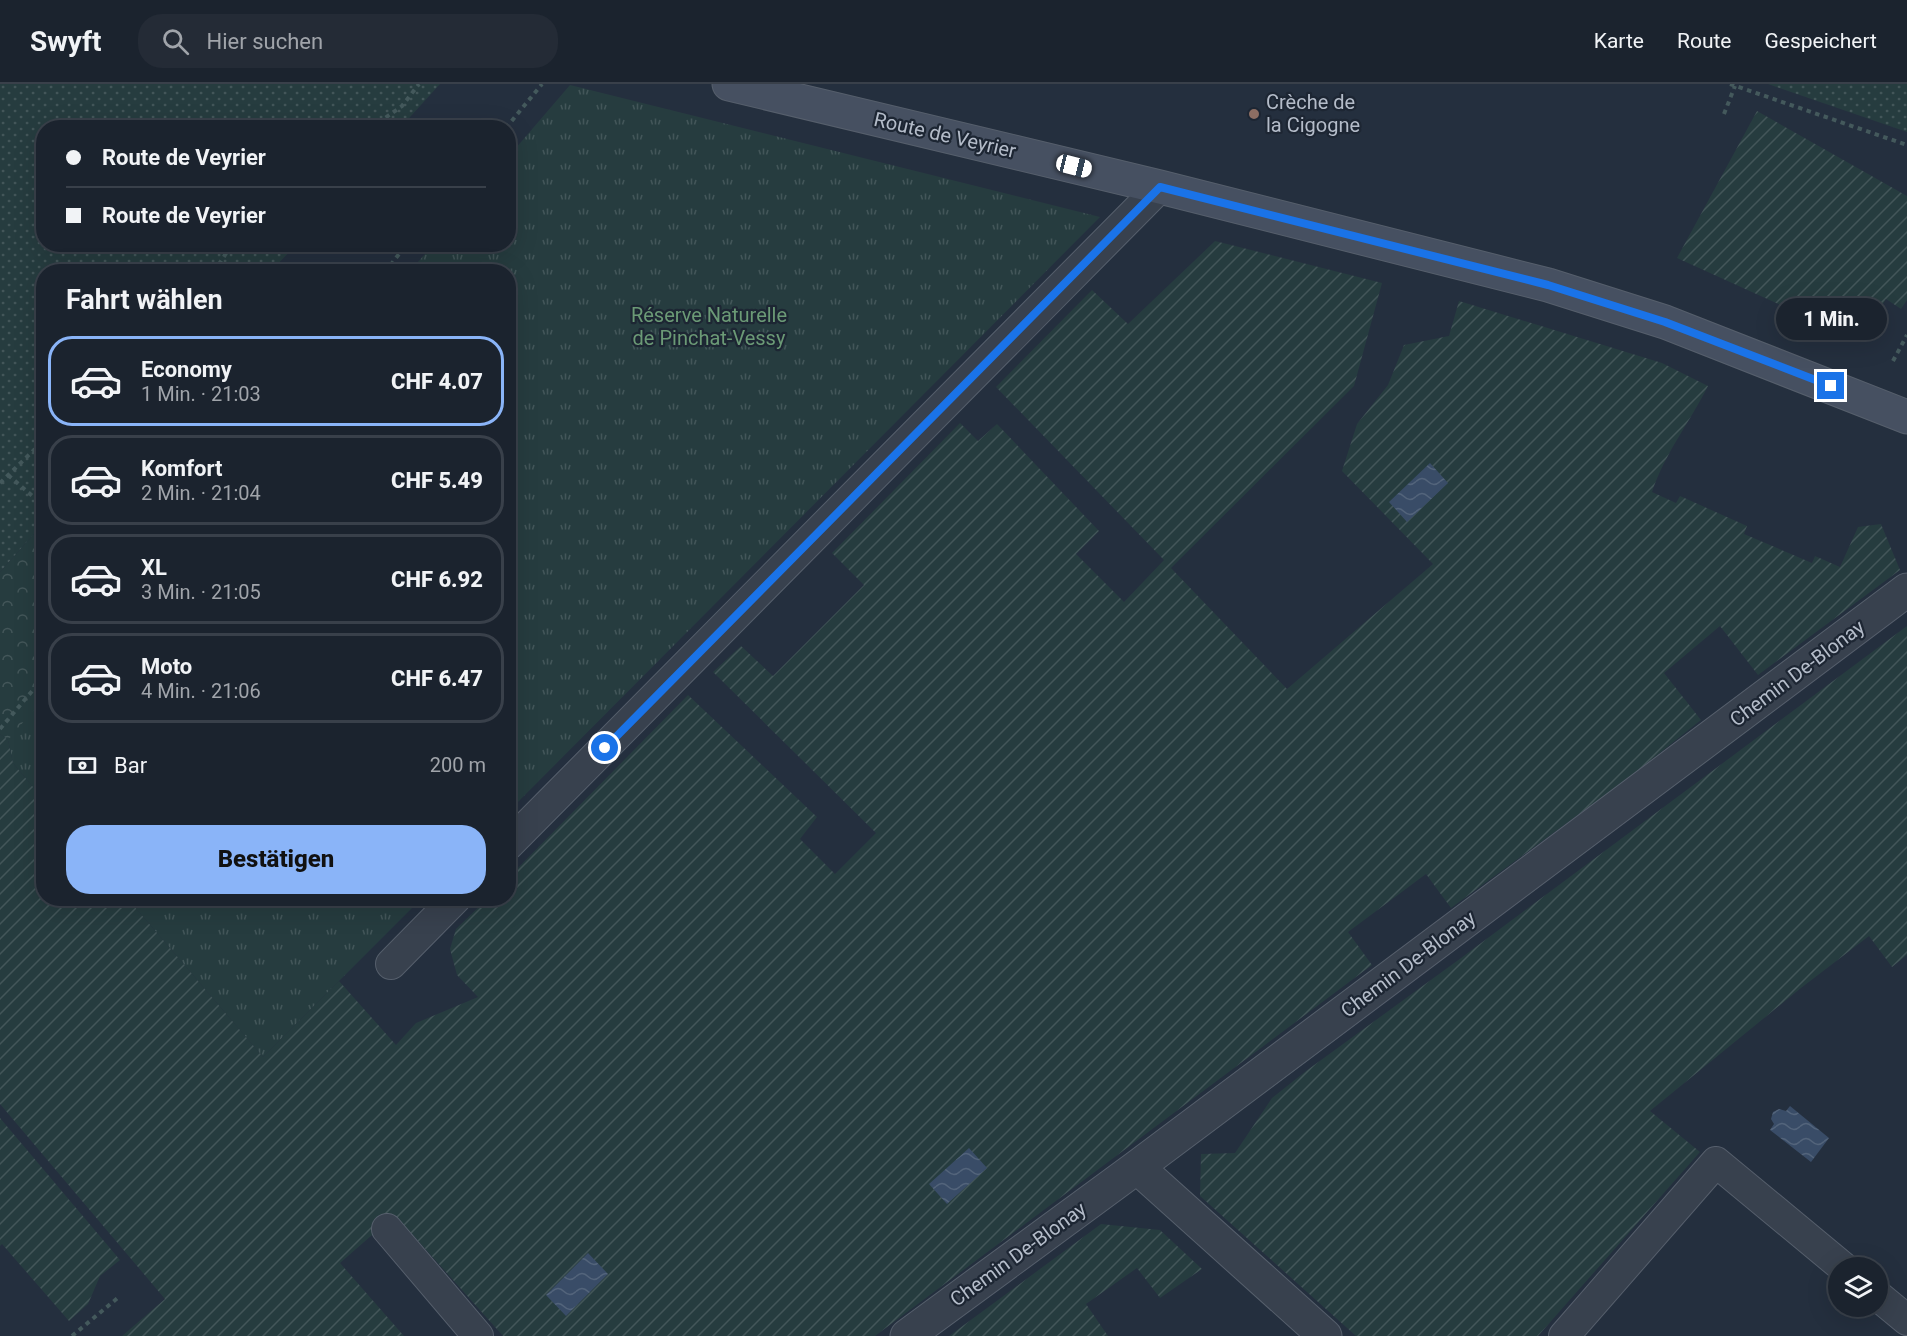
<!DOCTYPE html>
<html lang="de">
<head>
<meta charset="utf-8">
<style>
	:root { --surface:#1b232e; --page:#242b36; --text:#f1f3f6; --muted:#a0a4aa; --line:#39404a; --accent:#8ab4f8 }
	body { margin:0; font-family:Roboto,sans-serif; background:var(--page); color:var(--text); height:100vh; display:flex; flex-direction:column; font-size:22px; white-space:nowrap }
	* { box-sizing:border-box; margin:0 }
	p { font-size:20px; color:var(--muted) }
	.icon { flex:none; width:33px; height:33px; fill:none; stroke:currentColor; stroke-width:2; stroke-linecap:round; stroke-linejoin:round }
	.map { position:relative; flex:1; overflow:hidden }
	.panel { position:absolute; left:36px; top:180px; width:480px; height:642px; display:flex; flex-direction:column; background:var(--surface); border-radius:24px; box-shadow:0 6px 24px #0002,0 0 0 2px var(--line) }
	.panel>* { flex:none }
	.banner { position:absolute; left:36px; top:36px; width:480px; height:132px; border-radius:24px; box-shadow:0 6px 24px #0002,0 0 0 2px var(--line); display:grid; align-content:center; height:132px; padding:0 30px; background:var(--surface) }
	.fabs { position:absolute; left:1828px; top:1173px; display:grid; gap:12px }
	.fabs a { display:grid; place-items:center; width:60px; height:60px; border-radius:50%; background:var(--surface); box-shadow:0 6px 24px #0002,0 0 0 2px var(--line); font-size:30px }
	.end { position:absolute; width:27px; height:27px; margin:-14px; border:8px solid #1a73e8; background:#fff; box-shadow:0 0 0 3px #fff }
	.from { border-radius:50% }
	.bubble { position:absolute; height:42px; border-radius:21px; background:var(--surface); box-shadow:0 6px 24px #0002,0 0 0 2px var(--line); font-size:20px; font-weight:800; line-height:42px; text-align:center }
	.car { position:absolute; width:18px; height:36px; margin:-18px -9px; border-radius:8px; box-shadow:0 0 4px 2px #0007; background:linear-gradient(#fff 24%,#345 0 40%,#fff 0 76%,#345 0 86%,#fff 0) }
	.banner b { display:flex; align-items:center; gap:21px; height:57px; font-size:22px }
	.banner b+b { border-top:2px solid var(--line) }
	.banner i { width:15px; height:15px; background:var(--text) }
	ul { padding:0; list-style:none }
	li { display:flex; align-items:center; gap:18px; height:90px; margin:0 12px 9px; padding:0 18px; border:3px solid var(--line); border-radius:24px }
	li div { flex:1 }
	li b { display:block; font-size:22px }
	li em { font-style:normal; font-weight:800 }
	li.selected { border-color:var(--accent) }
	li>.icon { width:54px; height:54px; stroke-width:1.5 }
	h2 { padding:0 30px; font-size:27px; line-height:72px }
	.pay { display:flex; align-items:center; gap:15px; height:66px; padding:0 30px; font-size:22px }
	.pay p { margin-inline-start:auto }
	.button { display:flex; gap:12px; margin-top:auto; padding:12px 30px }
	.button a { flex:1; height:69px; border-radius:24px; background:var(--accent); color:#111; font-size:24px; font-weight:800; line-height:69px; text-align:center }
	header { display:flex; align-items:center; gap:36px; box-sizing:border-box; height:84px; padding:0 30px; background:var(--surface); border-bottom:2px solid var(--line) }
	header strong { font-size:28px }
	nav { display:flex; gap:33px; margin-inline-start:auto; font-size:21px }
	.search { width:420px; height:54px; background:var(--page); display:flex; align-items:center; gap:15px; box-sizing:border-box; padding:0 21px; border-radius:24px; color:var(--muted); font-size:22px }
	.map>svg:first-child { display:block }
</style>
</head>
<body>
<header>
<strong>Swyft</strong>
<div class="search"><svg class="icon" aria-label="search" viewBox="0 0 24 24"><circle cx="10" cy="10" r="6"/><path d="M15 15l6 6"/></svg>Hier suchen</div>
<nav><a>Karte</a><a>Route</a><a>Gespeichert</a></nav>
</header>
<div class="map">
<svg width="1907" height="1252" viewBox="0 0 1907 1252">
	<defs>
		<pattern id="grass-dots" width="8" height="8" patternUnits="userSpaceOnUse" patternTransform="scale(1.5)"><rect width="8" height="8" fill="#263c3f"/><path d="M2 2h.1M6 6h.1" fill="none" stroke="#435659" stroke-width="1.8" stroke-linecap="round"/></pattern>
		<pattern id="forest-crowns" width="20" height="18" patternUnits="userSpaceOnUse" patternTransform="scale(1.5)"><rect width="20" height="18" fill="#263c3f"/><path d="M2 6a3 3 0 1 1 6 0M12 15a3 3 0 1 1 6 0" fill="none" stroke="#435659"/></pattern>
		<pattern id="park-tufts" width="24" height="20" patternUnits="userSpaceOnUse" patternTransform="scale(1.5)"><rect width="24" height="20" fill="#263c3f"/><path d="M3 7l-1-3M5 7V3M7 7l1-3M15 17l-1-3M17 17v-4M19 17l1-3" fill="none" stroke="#435659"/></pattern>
		<pattern id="garden-furrows" width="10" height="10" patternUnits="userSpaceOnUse" patternTransform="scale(1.5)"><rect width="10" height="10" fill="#263c3f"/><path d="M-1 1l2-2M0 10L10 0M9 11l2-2" fill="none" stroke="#435659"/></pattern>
		<pattern id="water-waves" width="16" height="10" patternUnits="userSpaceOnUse" patternTransform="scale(1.5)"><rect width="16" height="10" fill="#394c67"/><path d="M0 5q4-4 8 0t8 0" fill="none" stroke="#53647b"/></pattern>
	</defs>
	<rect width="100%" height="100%" fill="#242f3e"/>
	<!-- grass -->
	<path fill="url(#grass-dots)" d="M0,0H440L401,43L44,44V160L296,161L271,187L44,188L43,440L0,488Z
		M1768,0H1907V48Z"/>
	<!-- forest -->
	<path fill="url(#forest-crowns)" d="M43,440V715L8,656L0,650V488Z"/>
	<!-- park -->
	<path fill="url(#park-tufts)" d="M570,1L1100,133L509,727L508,188L410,187L433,161L508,160L509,72Z
		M43,615V715L13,679L8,656Z
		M128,815H421L263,973Z"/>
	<!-- garden -->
	<path fill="url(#garden-furrows)" d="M1757,27L1907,112V216L1901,225L1886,215L1868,244L1842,249L1677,174Z
		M1215,157L1382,199L1354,302L1171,484L1287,605L1433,480L1342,387L1357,340L1388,301L1404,261L1449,252L1459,217L1662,279L1708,302C1690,338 1665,369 1652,408L1676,419L1680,412L1747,442L1744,450L1812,479L1815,472L1840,483L1858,443L1881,440L1900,486L1758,591L1720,542L1664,589L1701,636L1631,692L1451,824L1426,790L1348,848L1372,881L875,1252H503L395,1131L340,1179L404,1252H122L165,1215L0,1020V650L8,656L13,679L43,715L44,814L128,815L263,973L339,897L396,961L416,939L478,913L457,891L450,865L456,845L487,815L508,814L509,793L688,611L817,733L800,755L835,790L876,749L713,588L741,562L773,592L864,501L832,469L960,339L978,357L997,340L1099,447L1076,470L1124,518L1164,476L996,303L1092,206L1128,240Z
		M1907,542V871L1892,883L1869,852L1801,904L1650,1027L1700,1068L1538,1252H1356L1200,1112L1201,1070L1235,1069L1272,1014L1306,987L1461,874Z
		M0,1034L120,1176L100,1192L88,1220L69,1237L2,1160L0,1162Z
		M1101,1140L1160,1146L1202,1185L1160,1214L1137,1184L1086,1220L1108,1252H949Z"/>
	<!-- water -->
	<path fill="url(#water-waves)" d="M1430,379L1448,399L1407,438L1389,418Z
		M1790,1022L1829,1054L1811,1078L1770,1046L1774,1040L1771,1035L1773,1028L1779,1025L1786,1027Z
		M969,1064L987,1084L947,1120L929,1100Z
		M588,1169L608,1190L566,1232L546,1211Z"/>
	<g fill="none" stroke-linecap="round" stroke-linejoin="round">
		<defs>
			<path id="service" d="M508,761L1160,103
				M391,880L456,814
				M387,1145L478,1252
				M1878,1212L1907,1236
				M1564,1252L1716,1078L1844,1184"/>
			<path id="minor" d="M1137,1083L1325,1252
				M907,1252L1137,1083L1907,506"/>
			<path id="secondary" d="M729,0L1160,103L1548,201L1665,238L1907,333"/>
		</defs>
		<!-- service casing -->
		<use href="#service" stroke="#565f6c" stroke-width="32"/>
		<!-- minor casing -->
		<use href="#minor" stroke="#565f6c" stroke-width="35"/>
		<!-- secondary casing -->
		<use href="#secondary" stroke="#565f6c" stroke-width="35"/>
		<!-- path -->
		<path stroke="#44595c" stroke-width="4" stroke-dasharray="4.5 4.5" stroke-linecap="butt" d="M1730,0L1907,61
			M1724,30L1735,2
			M371,44L402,22L419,0
			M506,44L542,0
			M214,188L232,160
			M385,188L407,160
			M1893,277L1907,251
			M8,391L44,422
			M0,399L34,366L44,359
			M0,645L44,593
			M72,1252L120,1212"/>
		<!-- service -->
		<use href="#service" stroke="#38414e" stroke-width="30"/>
		<!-- minor -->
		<use href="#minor" stroke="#38414e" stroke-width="33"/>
		<!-- secondary -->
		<use href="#secondary" stroke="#465061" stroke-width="33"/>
	</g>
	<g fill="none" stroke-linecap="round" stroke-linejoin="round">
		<!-- route -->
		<path stroke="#1a73e8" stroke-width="8" d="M605,664L1160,103L1548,201L1665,238L1831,302"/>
	</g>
	<!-- markers -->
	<circle fill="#8d6e63" stroke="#1d2633" stroke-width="2" cx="1254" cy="30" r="6"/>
	<g text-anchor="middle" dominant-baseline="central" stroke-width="4.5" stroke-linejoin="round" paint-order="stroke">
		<!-- poi labels -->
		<g font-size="20" fill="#b4bcc9" stroke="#1d2633" text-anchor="start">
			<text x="1266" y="18">Crèche de<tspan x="1266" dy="23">la Cigogne</tspan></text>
		</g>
		<!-- street labels -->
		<g font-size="20" fill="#b4bcc9" stroke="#1d2633">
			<text transform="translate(945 51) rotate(13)">Route de Veyrier</text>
			<text transform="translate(1797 589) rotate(-37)">Chemin De-Blonay</text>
			<text transform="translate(1408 880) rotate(-37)">Chemin De-Blonay</text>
			<text transform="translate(1018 1170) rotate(-36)">Chemin De-Blonay</text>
		</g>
		<!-- park labels -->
		<g font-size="20" fill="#6b9a76" stroke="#1d2633">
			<text x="709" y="231">Réserve Naturelle<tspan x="709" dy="23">de Pinchat-Vessy</tspan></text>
		</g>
	</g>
</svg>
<div class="fabs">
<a><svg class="icon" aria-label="layers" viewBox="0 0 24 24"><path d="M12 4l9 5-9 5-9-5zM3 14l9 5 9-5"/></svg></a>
</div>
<i class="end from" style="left:605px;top:664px"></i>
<i class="end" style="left:1831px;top:302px"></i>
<div class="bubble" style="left:1776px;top:214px;width:111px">1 Min.</div>
<i class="car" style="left:1074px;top:82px;rotate:104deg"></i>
<div class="banner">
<b><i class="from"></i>Route de Veyrier</b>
<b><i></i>Route de Veyrier</b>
</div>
<section class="panel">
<h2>Fahrt wählen</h2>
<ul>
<li class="selected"><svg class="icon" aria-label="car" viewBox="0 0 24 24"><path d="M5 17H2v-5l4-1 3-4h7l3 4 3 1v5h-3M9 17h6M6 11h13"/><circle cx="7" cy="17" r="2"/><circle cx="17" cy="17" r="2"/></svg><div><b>Economy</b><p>1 Min. · 21:03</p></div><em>CHF 4.07</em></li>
<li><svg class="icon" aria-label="car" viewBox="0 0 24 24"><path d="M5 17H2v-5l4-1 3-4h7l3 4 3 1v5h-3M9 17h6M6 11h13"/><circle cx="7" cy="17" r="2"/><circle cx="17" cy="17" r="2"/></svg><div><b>Komfort</b><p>2 Min. · 21:04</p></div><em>CHF 5.49</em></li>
<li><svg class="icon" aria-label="car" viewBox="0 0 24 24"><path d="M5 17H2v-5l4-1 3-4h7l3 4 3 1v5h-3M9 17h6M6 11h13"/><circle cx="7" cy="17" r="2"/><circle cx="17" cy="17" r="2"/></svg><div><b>XL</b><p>3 Min. · 21:05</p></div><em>CHF 6.92</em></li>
<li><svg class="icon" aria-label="car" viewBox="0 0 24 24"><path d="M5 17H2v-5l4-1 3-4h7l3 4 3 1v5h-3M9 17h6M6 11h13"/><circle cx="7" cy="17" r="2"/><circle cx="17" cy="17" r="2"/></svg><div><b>Moto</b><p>4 Min. · 21:06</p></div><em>CHF 6.47</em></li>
</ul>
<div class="pay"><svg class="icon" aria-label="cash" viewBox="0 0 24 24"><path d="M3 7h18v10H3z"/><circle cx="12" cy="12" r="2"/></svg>Bar<p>200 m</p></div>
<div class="button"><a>Bestätigen</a></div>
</section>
</div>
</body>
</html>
